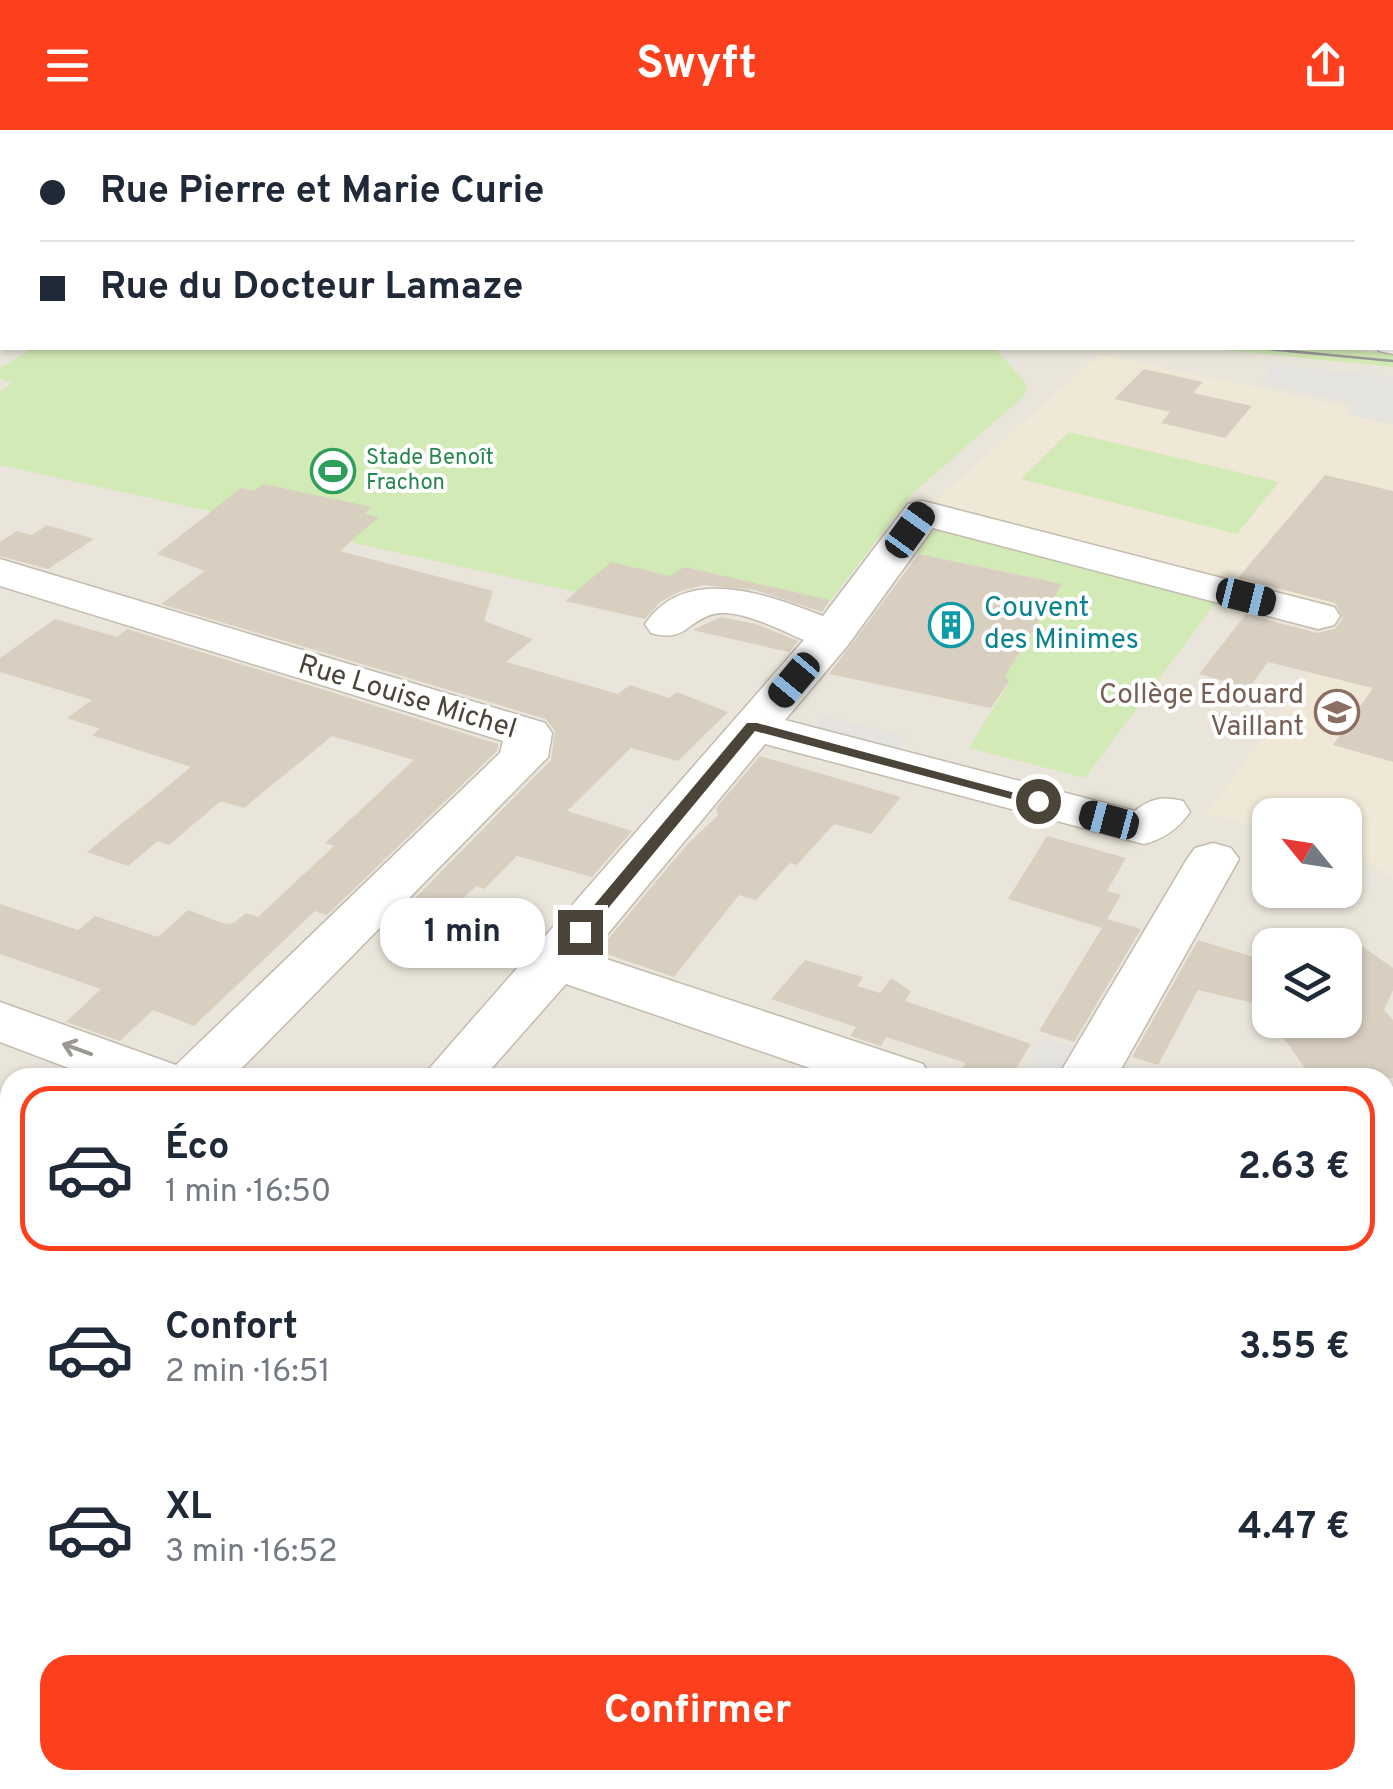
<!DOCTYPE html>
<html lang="fr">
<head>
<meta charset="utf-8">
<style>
	:root { --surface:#fff; --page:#f2f2f3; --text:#1f2937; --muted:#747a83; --line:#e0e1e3; --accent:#fc3f1d }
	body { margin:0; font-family:Overpass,sans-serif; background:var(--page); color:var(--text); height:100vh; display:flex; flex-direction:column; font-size:38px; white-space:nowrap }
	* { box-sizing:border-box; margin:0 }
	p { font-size:32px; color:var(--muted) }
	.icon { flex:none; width:55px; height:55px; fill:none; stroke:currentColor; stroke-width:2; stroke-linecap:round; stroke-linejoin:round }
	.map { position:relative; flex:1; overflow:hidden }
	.sheet { position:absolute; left:0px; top:938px; width:1395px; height:722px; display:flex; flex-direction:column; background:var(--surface); border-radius:30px 30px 0 0; box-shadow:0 2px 8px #0004 }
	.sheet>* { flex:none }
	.guide { position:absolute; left:0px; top:0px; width:1395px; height:220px; box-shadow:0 2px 8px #0004; display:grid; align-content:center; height:220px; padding:0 40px; background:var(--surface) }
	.needle { width:65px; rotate:300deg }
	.buttons { position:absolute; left:1252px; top:668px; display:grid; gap:20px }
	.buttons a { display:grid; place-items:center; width:110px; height:110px; border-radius:20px; background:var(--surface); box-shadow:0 2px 8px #0004; font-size:50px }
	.end { position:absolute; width:45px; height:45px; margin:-22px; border:12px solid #4b4439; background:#fff; box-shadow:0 0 0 5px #fff }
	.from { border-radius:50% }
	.bubble { position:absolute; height:70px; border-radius:30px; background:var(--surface); box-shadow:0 2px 8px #0004; font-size:32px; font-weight:700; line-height:70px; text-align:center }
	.car { position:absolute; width:30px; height:60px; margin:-30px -15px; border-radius:12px; box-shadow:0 0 8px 2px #0007; background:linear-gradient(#222 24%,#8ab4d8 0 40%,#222 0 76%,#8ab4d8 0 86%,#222 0) }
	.guide b { display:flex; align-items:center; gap:35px; height:95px; font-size:38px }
	.guide b+b { border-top:2px solid var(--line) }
	.guide i { width:25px; height:25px; background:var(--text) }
	ul { padding:18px 0 0; list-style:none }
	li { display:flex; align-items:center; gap:30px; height:165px; margin:0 20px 15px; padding:0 20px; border:5px solid transparent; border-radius:30px }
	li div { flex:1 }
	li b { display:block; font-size:38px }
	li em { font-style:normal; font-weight:700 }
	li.active { border-color:var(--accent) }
	li>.icon { width:90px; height:90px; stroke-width:1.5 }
	.cta { display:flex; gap:20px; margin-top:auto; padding:20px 40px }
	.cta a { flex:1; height:115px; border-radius:30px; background:var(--accent); color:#fff; font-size:40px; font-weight:700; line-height:115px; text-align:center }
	header { display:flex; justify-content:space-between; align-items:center; height:130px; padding:0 40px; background:var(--accent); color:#fff; font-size:45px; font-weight:700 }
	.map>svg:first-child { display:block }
</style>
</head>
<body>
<header><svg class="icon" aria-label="menu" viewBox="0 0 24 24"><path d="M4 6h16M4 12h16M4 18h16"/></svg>Swyft<svg class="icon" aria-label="share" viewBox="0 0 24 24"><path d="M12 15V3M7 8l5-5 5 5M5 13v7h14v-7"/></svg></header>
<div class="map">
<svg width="1393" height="1659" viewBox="0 0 1393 1659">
	<rect width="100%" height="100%" fill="#f6f3ec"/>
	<!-- residential -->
	<path fill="#eae5da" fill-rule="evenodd" d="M0,0H1393V1536L1385,1534V948H10V1227L0,1230ZM2,2H1392V218H2ZM1270,685H1345V760H1270ZM1270,815H1345V890H1270Z
		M10,1291V1650H1385V1581L1393,1583V1659H0V1293Z"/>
	<!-- education -->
	<path fill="#efe8d6" d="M1100,224L1348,277V284L1393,294V749L1357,723L1345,720V685H1270V700L1207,683L1356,481L932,374Z"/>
	<!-- green -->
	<path fill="#d2eab5" d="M32,218H995L1027,255L1024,266L913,363L830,471L684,437L631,474L0,335V262L12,253L0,249V238Z
		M1204,218H1331L1393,224V237Z
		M1069,302L1279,352L1237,404L1021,349Z
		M947,399L1217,471L1085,648L969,618L1009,552L1005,546L1062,454L916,423L933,401Z"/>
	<!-- parking -->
	<path fill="#e5e3e0" d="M1271,234L1393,247V295L1347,284L1352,273L1263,254Z
		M825,586L908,606L898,619L815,598Z
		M1043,908L1099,925L1164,947L1018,948Z"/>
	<!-- building -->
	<path fill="#d8cfc1" d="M1144,239L1203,252L1193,263L1252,276L1225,308L1161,293L1170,282L1114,269Z
		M1325,345L1393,361V632L1333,615L1373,558L1268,532L1249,558L1199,544L1246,484L1317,503L1335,499L1343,488L1335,473L1238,448Z
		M263,354L372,377L364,384L379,387L340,421L493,461L484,491L533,509L506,532L618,564L630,555L669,568L677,562L728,582L678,631L631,618L567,681L632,701L592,747L517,726L484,759L476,756L414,816L380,804L551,630L555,601L546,589L161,474L205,441L157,424L241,358L254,361Z
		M47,395L94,409L48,439L0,426V412L17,401L32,405Z
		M919,424L1062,454L1005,546L1009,551L991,578L829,544Z
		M611,432L670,446L684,437L830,470L822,482L755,460L704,455L681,461L660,472L645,489L565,471Z
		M721,487L756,494L798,511L789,522L692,500Z
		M55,489L117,507L127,499L498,614L497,621L327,785L315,781L194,896L153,880L120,911L66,892L101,859L0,824V774L78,800L95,786L158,807L188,780L225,794L234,793L246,783L258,787L334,716L325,713L414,630L332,606L244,678L221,671L169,715L158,711L128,736L87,722L191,637L92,605L100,599L67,588L92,570L0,542V528Z
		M760,626L901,667L871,704L834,694L797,735L790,733L756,770L739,765L674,847L598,821L685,717L718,685L716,678Z
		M1047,706L1126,728L1107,761L1121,765L1107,789L1141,799L1074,912L1039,901L1102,798L1008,769Z
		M1345,804L1393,838V860L1384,880L1393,890V948H1312L1271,890H1345Z
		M1198,810L1270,832V877L1198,860L1158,935L1132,927Z
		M805,830L863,847L857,856L880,863L891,848L911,861L905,871L1031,914L1010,948H955L966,933L886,907L881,916L850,906L856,897L771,869Z"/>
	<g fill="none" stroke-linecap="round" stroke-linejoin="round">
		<defs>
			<path id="minor" d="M80,0H114L115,2H82Z
				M1267,0H1303L1304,2H1269Z
				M1392,28H1393V46H1392Z
				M1392,202L1393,224L1379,221L1377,218H1392Z
				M923,371L1334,477L1340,486L1334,495L1318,499L933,398L848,515L785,590L1135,681C1151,668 1163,666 1183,671L1190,682C1178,699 1164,709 1144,714L765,614L591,824L923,934L931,948H839L566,854L483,948H421L804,510C780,500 736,476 710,485C684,495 684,512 651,503L645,494C686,433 769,465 823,486L908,374Z
				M0,429L545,593L552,603L548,627L232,948H95L0,912V872L176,935L500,623L503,611L0,456Z
				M1213,713L1231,718L1239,729L1116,948H1057L1187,729L1195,718Z
				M10,1141V1189L0,1192V1144Z
				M10,1201V1253L0,1256V1204Z
				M1385,1500L1393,1502V1568L1385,1566Z"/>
		</defs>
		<!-- minor casing -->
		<use href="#minor" stroke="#c2bbae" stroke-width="3"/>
		<!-- minor -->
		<use href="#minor" fill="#fff" fill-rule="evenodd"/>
		<!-- tram -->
		<path stroke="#9a9a9a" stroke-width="2.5" d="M1258,218L1393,231"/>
	</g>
	<!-- one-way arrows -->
	<defs><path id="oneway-shaft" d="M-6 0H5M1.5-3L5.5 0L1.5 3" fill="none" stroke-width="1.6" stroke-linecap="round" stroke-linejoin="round" transform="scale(2.5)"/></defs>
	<use stroke="#9c9892" href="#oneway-shaft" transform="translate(77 919) rotate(-160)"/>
	<!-- route -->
	<path fill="#4b4439" d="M747,593H757L1045,671L1038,676L755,601L586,805H575V798Z"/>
	<!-- icons -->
	<defs>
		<symbol id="stadium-ring" viewBox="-11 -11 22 22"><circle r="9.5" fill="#fff" stroke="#2e9e5b" stroke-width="1.5"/><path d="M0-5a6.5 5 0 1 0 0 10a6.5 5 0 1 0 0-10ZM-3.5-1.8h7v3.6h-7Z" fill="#2e9e5b"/></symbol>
		<symbol id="building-ring" viewBox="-11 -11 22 22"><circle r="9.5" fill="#fff" stroke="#0f9aa8" stroke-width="1.5"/><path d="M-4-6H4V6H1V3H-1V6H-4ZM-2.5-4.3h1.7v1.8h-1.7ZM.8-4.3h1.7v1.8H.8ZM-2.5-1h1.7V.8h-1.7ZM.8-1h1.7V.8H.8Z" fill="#0f9aa8"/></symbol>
		<symbol id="school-ring" viewBox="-11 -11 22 22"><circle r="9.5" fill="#fff" stroke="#8d6e63" stroke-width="1.5"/><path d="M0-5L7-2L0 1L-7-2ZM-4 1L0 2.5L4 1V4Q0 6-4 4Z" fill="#8d6e63"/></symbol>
	</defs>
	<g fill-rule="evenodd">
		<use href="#stadium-ring" x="308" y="316" width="50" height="50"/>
		<use href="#building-ring" x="926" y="470" width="50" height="50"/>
		<use href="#school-ring" x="1312" y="557" width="50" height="50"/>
	</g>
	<g text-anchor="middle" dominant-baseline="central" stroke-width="8" stroke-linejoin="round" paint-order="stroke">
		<!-- far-leisure labels -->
		<g font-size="22" fill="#27864d" stroke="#fff" text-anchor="start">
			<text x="366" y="328">Stade Benoît<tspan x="366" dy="25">Frachon</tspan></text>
		</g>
		<!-- culture labels -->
		<g font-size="28" fill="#0d838f" stroke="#fff" text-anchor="start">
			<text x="984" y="479">Couvent<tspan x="984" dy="32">des Minimes</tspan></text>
		</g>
		<!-- education labels -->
		<g font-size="28" fill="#785e54" stroke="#fff" text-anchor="end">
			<text x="1304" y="566">Collège Edouard<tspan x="1304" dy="32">Vaillant</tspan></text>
		</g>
		<!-- street labels -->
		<g font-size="28" fill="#4b4439" stroke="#fff">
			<text transform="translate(407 568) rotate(17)">Rue Louise Michel</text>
		</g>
	</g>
</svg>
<div class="buttons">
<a><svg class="needle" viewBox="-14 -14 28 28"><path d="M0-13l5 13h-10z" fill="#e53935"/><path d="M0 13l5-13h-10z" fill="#747a83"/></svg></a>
<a><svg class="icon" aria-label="layers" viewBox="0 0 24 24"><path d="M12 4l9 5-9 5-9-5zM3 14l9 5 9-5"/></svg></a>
</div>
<i class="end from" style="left:1038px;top:671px"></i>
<i class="end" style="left:580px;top:802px"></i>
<div class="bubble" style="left:380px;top:768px;width:165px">1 min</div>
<i class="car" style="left:910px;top:400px;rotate:36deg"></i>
<i class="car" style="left:1246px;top:467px;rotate:104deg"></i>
<i class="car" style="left:794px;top:550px;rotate:220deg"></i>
<i class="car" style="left:1109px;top:690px;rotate:285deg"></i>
<div class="guide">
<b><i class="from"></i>Rue Pierre et Marie Curie</b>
<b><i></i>Rue du Docteur Lamaze</b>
</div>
<section class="sheet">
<ul>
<li class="active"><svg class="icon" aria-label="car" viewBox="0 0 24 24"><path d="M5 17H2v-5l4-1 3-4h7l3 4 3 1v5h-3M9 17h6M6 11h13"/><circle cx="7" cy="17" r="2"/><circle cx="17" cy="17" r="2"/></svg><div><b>Éco</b><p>1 min · 16:50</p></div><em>2.63 €</em></li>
<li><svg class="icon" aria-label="car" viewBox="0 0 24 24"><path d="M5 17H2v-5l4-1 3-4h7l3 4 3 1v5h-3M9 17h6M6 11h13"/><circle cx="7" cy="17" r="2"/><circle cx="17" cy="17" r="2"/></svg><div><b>Confort</b><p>2 min · 16:51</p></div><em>3.55 €</em></li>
<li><svg class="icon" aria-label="car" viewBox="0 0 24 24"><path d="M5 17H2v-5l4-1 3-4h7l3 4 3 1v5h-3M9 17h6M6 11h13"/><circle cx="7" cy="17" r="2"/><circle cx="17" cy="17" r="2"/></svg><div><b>XL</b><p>3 min · 16:52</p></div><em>4.47 €</em></li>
</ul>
<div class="cta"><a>Confirmer</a></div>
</section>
</div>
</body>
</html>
